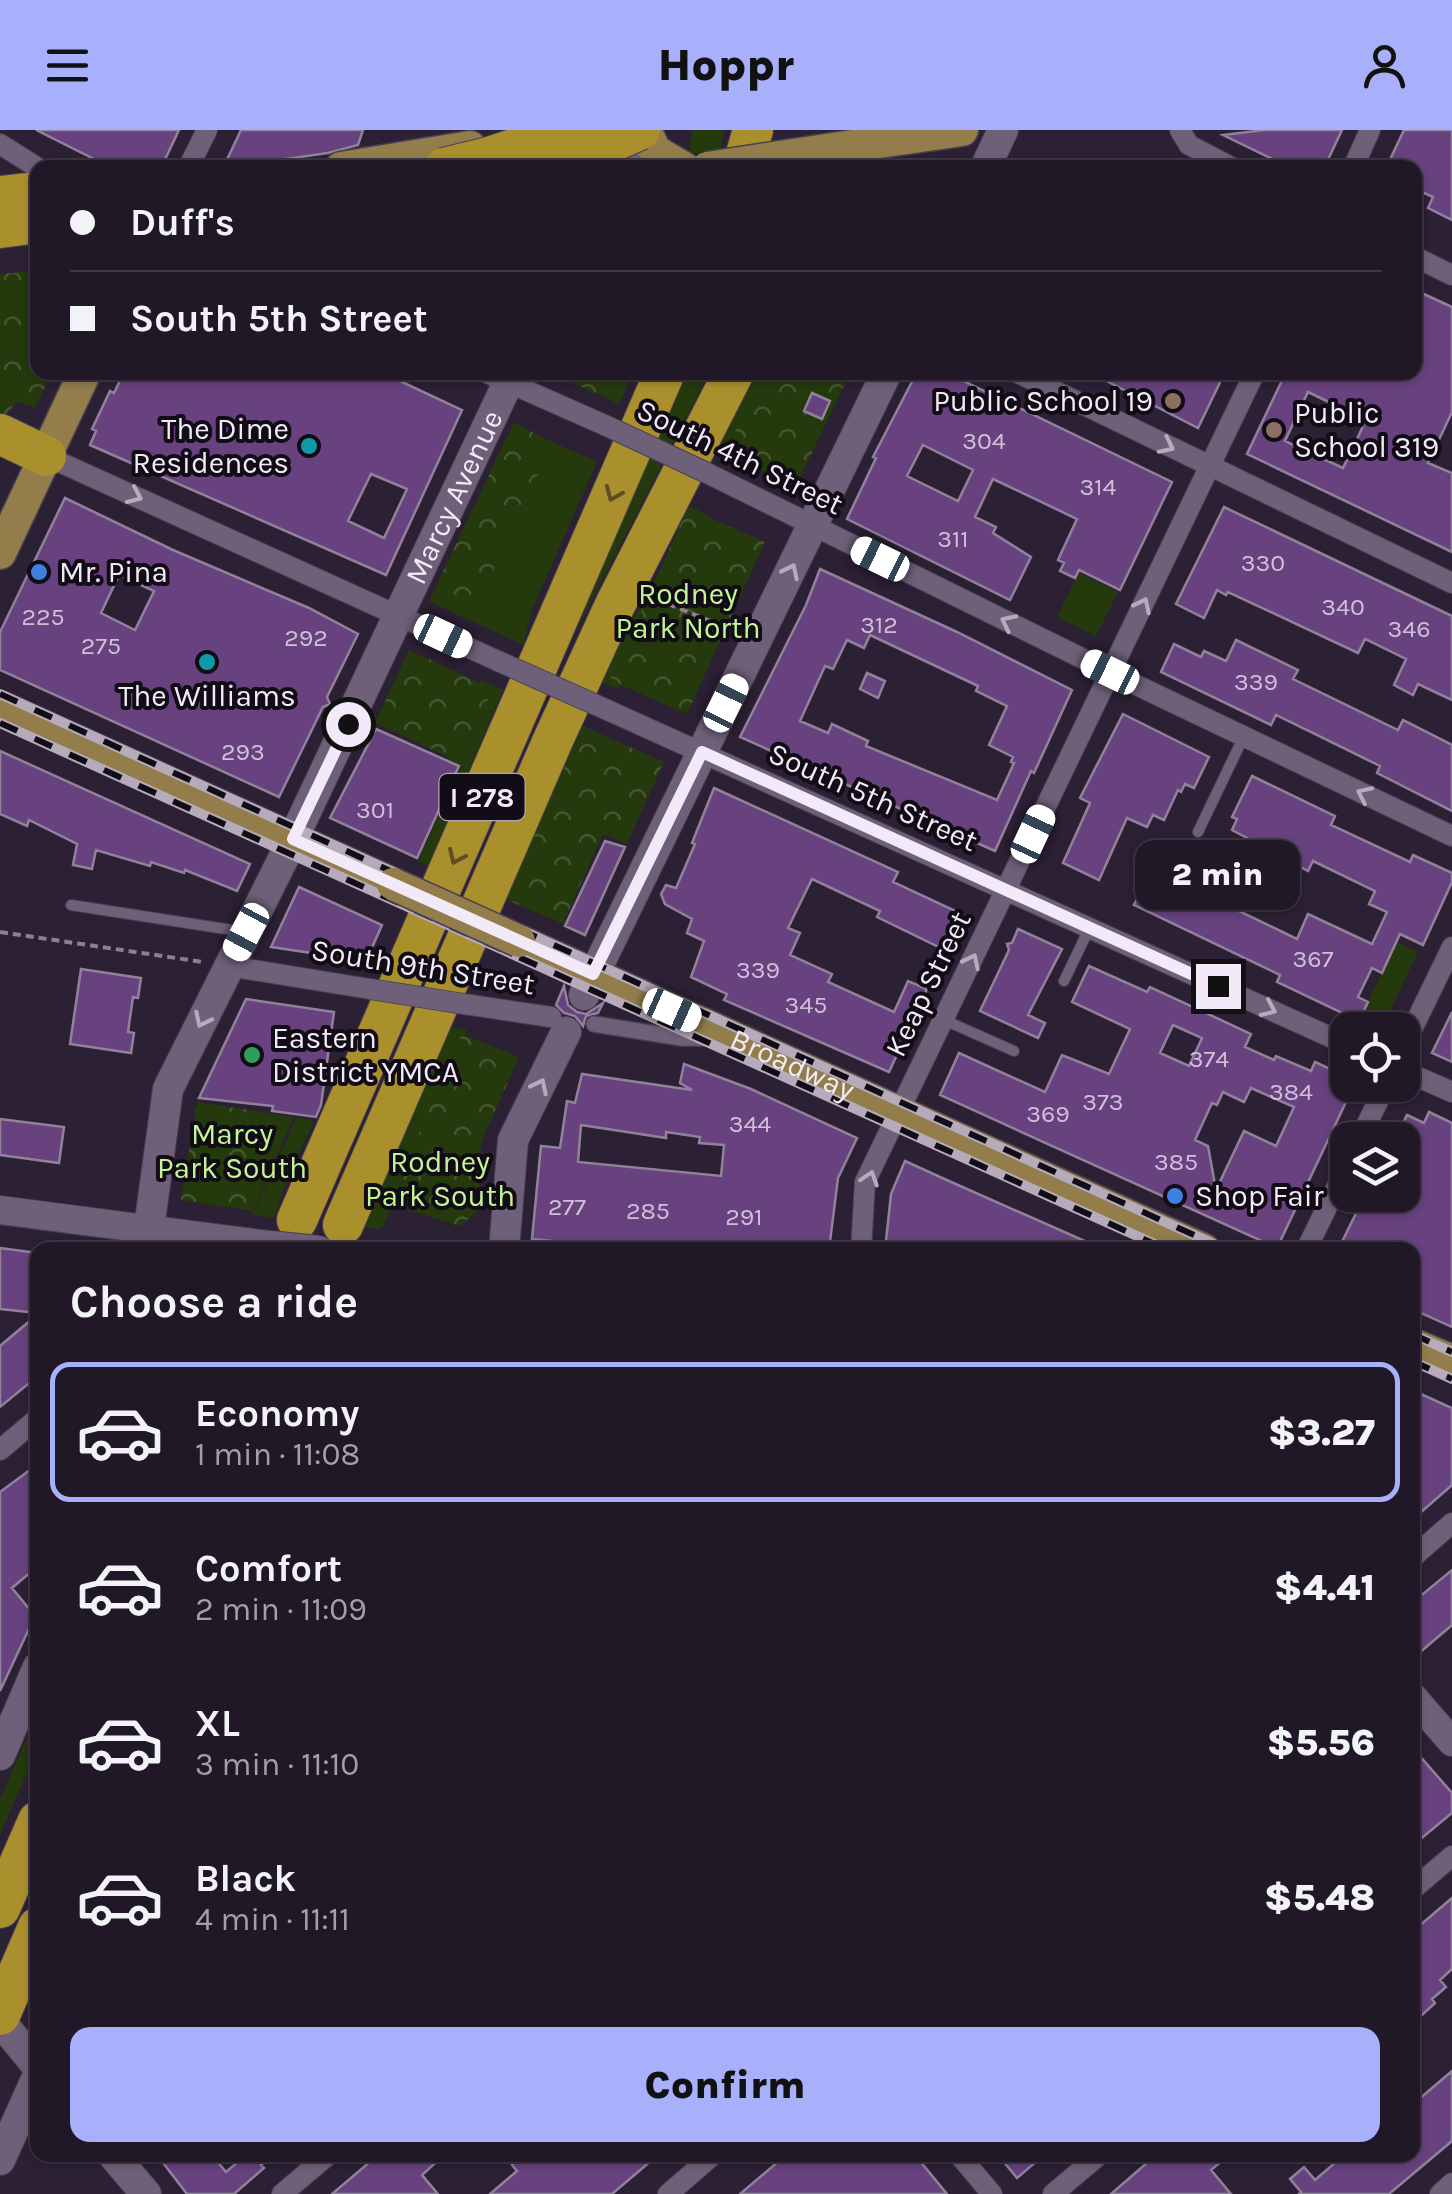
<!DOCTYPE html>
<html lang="en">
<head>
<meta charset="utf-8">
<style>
	:root { --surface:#211827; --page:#2d2533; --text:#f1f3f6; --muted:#a2a0a7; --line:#3e3744; --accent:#a8b0fc }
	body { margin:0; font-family:Karla,sans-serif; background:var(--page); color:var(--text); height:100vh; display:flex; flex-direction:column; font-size:38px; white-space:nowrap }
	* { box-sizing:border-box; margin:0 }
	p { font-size:32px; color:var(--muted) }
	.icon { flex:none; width:55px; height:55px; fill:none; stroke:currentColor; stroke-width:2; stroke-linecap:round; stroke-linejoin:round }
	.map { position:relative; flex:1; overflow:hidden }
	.sheet { position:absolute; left:30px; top:1112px; width:1390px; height:920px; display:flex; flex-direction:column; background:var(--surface); border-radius:20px; box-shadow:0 2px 8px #0004,0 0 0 2px var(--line) }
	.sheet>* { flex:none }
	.banner { position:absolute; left:30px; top:30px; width:1392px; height:220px; border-radius:20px; box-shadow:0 2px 8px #0004,0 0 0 2px var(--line); display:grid; align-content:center; height:220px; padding:0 40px; background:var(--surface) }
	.buttons { position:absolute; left:1330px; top:882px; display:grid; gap:20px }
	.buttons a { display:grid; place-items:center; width:90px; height:90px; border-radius:20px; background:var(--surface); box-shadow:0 2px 8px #0004,0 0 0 2px var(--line); font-size:50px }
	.end { position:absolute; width:45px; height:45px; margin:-22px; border:12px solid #f2eaf8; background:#111; box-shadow:0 0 0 5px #111 }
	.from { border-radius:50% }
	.bubble { position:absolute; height:70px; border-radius:20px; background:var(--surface); box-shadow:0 2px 8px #0004,0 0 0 2px var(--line); font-size:32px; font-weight:800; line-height:70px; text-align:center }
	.car { position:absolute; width:30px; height:60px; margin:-30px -15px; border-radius:12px; box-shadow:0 0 8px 2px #0007; background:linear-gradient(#fff 24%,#345 0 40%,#fff 0 76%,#345 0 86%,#fff 0) }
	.banner b { display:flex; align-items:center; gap:35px; height:95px; font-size:38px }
	.banner b+b { border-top:2px solid var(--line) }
	.banner i { width:25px; height:25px; background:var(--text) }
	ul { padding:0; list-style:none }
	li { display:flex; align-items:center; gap:30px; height:140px; margin:0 20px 15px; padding:0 20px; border:5px solid transparent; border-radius:20px }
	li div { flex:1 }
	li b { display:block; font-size:38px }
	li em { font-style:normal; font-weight:800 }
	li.active { border-color:var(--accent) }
	li>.icon { width:90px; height:90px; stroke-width:1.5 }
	h2 { padding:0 40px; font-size:45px; line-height:120px }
	.primary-button { display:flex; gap:20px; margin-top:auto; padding:20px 40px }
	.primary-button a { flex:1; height:115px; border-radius:20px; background:var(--accent); color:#111; font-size:40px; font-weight:800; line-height:115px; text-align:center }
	header { display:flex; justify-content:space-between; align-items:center; height:130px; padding:0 40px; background:var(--accent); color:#111; font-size:45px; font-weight:800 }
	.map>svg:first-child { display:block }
</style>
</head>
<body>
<header><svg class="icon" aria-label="menu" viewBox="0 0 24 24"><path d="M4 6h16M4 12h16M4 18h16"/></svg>Hoppr<svg class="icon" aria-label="person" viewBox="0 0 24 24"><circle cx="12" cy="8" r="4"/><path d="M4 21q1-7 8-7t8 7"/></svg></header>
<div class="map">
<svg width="1452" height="2064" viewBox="0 0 1452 2064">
	<defs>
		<pattern id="park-crowns" width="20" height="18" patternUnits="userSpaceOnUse" patternTransform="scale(2.5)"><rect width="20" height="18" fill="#24390c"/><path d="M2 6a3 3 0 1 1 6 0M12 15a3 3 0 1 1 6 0" fill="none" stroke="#445630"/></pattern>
	</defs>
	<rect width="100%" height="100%" fill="#2c2034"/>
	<!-- green -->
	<path fill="#24390c" d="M692,0H724L720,24L689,23Z
		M685,243H709L552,548Z
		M756,243H776L730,331L716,324Z
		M516,295L597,332L532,480L523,515L430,471Z
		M689,376L706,384L619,559L600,551L678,407Z
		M1079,443L1118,462L1096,506L1057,487Z
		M481,550L503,560L428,736L418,731L461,637L447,628Z
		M1396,812L1418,822L1381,900H1378L1359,891Z
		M447,896L467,900L384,1095L380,1099L361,1097L437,928Z
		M297,987L314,991L287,1050L274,1088L252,1085Z
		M37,1584V1620L0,1705V1670Z"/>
	<!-- park -->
	<path fill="url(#park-crowns)" d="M37,141L38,242L52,243L35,277L16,272L4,289L0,287V144Z
		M551,243H633L619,274Z
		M763,243H850L796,356L725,323Z
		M514,292L552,313L470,491L429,471Z
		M688,378L765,412L687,584L610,550Z
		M409,520L493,559L460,632L375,593Z
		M583,596L664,632L627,714L603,704L563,794L505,769Z
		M462,904L519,927L481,1013L478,1081L460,1096L389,1074Z
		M197,972L294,987L253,1081L181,1070Z"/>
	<!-- building -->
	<path fill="#67427e" stroke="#91829b" stroke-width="2.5" fill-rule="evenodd" d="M36,0H179L161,38H112Z
		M241,0H363L358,15L328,23L223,38Z
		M1264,0H1342L1324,38H1291L1223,5Z
		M1404,0H1452V90L1428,78L1433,67L1415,59V38H1386Z
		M1415,160L1452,177V282L1428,333L1452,343V422L1247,324L1286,242H1333L1348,250L1352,242H1415ZM1308,262L1366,290L1343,338L1285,311Z
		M124,242H381L462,280L386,445L90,315L96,301L92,299L110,261L114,263ZM371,344L407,359L384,408L348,391Z
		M917,242H945L1172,352L1120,460L1079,440L1075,448L1060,441L1064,433L1058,430L1077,389L993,349L975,387L996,397L993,403L1031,427L1010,470L847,389L876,328L873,327ZM923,315L973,340L958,371L907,346Z
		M1089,242H1225L1198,298Z
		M812,263L830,271L822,289L804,281Z
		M65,368L173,420L309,478L358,504L327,567L330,574L323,577L279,667L0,540V502ZM119,445L154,461L135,500L101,483Z
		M1224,377L1452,486V570L1418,554L1413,565L1394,555L1406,529L1365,509L1358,523L1228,462L1226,465L1217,460L1204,488L1176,474Z
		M820,439L957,502L1072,560L1034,643L1031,641L995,721L740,607L806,475ZM870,505L978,556L976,561L1007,576L989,615L1013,627L1011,632L1014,633L997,670L866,616L868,611L832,594L828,603L800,591L825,536L833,539L847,510L864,518Z
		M1236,510L1298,540L1293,549L1398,600L1403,590L1452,615V681L1377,643L1380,636L1276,585L1271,595L1161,542L1174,514L1201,527L1204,521L1226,531Z
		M867,543L885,551L878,568L860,559Z
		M1123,584L1209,627L1194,658L1185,654L1181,662L1178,660L1164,690L1153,685L1147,697L1127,688L1099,750L1063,733L1090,673L1080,668Z
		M376,599L459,636L417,728L330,688Z
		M0,621L250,734L237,761L185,740L184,743L151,732L150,736L96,720L92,739L73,735L77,714L29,690L27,696L0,684Z
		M1252,646L1335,686L1331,695L1410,732L1413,725L1452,743V752L1423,815L1400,804L1382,843L1372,838L1358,867L1368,872L1359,891L1277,852L1280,845L1134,775L1152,739L1297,809L1308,784L1372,814L1387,782L1369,774L1375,761L1313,731L1308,741L1287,730L1280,744L1240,724L1247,708L1232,700L1237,689L1232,687Z
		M714,658L898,742L893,752L962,784L945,820L877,787L880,781L812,749L788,798L800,803L790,825L832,844L828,852L894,882L908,851L927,859L889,942L724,870L727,864L691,847L704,811L687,803L692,789L665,774L661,764L666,755L676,758L695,714L692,713Z
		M605,711L625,717L585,805L565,796Z
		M299,757L382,795L366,831L271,817Z
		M1018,799L1062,819L1028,885L1045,893L1038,908L980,881L1009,820L1007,814L1012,813Z
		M1089,836L1147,862L1150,857L1251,904L1245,917L1274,930L1276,926L1311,941L1315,932L1348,947V955H1354L1277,1118L940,965L959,923L1045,962L1062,925L1109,944L1130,899L1072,872ZM1173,895L1202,908L1189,936L1160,923ZM1251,958L1294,977L1276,1016L1244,1001L1216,1060L1208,1016L1195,1010L1212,973L1217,975L1223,962L1244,972Z
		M81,839L141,848L138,868L133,867L128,902L134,903L131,923L70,914Z
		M564,856L568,875L577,882L586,884L603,873L598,883L586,886L583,896L575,886L564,883L556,875Z
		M246,869L334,882L321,975L316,987L272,981L273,976L199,968Z
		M1452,882V932L1432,923Z
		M684,934L751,959L857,1008L838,1048L829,1120H641L532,1109L541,1016L560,1018L567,971L575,973L582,944L692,960L680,953ZM581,995L666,1008V1002L700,1007L699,1013L724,1015L721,1046L578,1032Z
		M1429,982L1452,993V1197L1412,1179V1120H1338L1365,1065H1402V1010H1395L1407,985L1424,993Z
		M0,989L64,997L59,1033L0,1025Z
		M905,1031L940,1047L1105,1120H885L891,1064Z
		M0,1118L38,1123V1183L0,1179Z
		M38,1184V1246L0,1277V1216Z
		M1412,1260L1452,1278V1355L1412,1390Z
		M38,1334V1436L12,1458L35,1486L0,1561V1362Z
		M1452,1440V1495L1412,1529V1473Z
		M1412,1617L1452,1663V1683L1412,1716Z
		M1452,1768V1839L1440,1850L1446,1857L1432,1869L1435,1873L1422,1885L1412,1873V1802Z
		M1452,1941V2011L1389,2064H1299L1301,2062L1290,2049L1304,2037L1315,2050L1344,2025H1412V1975Z
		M157,2025H212L226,2042L246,2025H273L261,2035L264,2038L234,2064H187Z
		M378,2025H444L422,2045L438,2064H332Z
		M524,2025H658L612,2064H490L517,2041L512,2035Z
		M786,2025H915L947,2064H740Z
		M998,2025H1044L1017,2048Z
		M1156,2025H1229L1211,2040L1231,2064H1111Z"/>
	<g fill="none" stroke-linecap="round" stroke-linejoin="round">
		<defs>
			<path id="service" d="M1198,702L1244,606
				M71,775L245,802
				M1064,851L1089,799
				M944,890L1014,921"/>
			<path id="pedestrian" d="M594,894L682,908H714"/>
			<path id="minor" d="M1180,0L1189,15L1233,38
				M0,14L38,38
				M188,38L207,0
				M1353,38L1370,0
				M1415,127L1452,145
				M485,242L609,297
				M1016,242L1452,453
				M46,326L498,531
				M707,343L1128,551L1452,706
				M614,583L1348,915
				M228,836L370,859
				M464,874L551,887
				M1402,920L1452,817
				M1402,940L1452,962
				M1359,1010L1386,955
				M861,1120L865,1052L1255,242
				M1306,1120L1348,1034
				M0,1320L38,1288
				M1412,1428L1452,1393
				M1412,1760L1452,1726
				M959,2025L992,2064
				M282,2064L328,2025
				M668,2064L713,2025
				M1053,2064L1099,2025
				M1440,2064L1452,2053"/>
			<path id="tertiary" d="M0,1080L260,1114
				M1412,1566L1452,1612"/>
			<g id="secondary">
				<path d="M638,0L637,26L641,38"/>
				<path d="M985,38L1003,0"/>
				<path d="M584,865L887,242"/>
				<path id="s1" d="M146,1120L168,959L293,709L513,242"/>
				<path d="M504,1120L513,1010L566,902"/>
				<path d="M0,1625L38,1537"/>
				<path d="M0,1891L38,1937"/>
				<path d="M113,2025L146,2064"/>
				<path d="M0,2030L38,1945"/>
			</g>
			<g id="primary">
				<path d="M645,0L655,21L684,38"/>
				<path d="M873,13L962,0"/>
				<path d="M341,38L470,17"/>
				<path d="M0,423L85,242"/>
				<path d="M0,577L393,754"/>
				<path id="s2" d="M519,811L1204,1120"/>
				<path d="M1412,1214L1452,1231"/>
			</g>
			<path id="motorway" d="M742,38L753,0
				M0,66L38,62
				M0,98L38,93
				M0,304L46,326
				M297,1090L665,242
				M343,1095L553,610L615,475L734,242
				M0,1778L38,1691
				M0,1885L38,1797"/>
		</defs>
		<!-- service casing -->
		<use href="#service" stroke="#493f50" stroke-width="12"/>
		<!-- pedestrian casing -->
		<use href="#pedestrian" stroke="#493f50" stroke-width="18"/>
		<!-- minor casing -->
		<use href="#minor" stroke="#493f50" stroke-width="22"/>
		<!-- tertiary casing -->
		<use href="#tertiary" stroke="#493f50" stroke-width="30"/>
		<!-- secondary casing -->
		<use href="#secondary" stroke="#493f50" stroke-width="32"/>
		<!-- primary casing -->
		<use href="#primary" stroke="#493f50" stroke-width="35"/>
		<!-- motorway casing -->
		<use href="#motorway" stroke="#493f50" stroke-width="42"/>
		<!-- path -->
		<path stroke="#8a8091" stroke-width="4" stroke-dasharray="8 5" stroke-linecap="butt" d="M668,474L713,492
			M0,802L203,832"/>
		<!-- service -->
		<use href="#service" stroke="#6e6078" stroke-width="10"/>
		<!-- pedestrian -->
		<use href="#pedestrian" stroke="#6e6078" stroke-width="15"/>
		<!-- minor -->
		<use href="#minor" stroke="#6e6078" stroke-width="20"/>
		<!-- tertiary -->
		<use href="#tertiary" stroke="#6e6078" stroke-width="28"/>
		<!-- secondary -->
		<use href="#secondary" stroke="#6e6078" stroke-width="30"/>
		<!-- primary -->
		<use href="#primary" stroke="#927d4b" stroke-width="32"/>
		<!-- motorway -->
		<use href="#motorway" stroke="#aa902d" stroke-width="40"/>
		<defs>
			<path id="rail" d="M0,564L1227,1120
				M0,593L1168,1120
				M1412,1204L1452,1222
				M1412,1231L1452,1249"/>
		</defs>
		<!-- rail casing -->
		<use href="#rail" stroke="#b5abbb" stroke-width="10"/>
		<!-- rail -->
		<use href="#rail" stroke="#110c15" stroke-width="6" stroke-dasharray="19" stroke-linecap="butt"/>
		<defs>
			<path id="minor-bridge" d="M609,297L707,343
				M498,531L614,583
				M370,859L464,874"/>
			<path id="tertiary-bridge" d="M260,1114L319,1120"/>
			<path id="primary-bridge" d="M707,38L873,13
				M393,754L519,811"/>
			<path id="motorway-bridge" d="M444,38L489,27L571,0
				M552,38L640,0"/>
		</defs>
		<!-- minor-bridge casing -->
		<use href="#minor-bridge" stroke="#493f50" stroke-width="22" stroke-linecap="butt"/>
		<!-- tertiary-bridge casing -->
		<use href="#tertiary-bridge" stroke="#493f50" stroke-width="30" stroke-linecap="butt"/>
		<!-- primary-bridge casing -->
		<use href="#primary-bridge" stroke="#493f50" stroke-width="35" stroke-linecap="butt"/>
		<!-- motorway-bridge casing -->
		<use href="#motorway-bridge" stroke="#493f50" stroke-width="42" stroke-linecap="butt"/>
		<!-- minor-bridge -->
		<use href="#minor-bridge" stroke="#6e6078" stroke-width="20"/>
		<!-- tertiary-bridge -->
		<use href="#tertiary-bridge" stroke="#6e6078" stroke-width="28"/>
		<!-- primary-bridge -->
		<use href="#primary-bridge" stroke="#927d4b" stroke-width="32"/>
		<!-- motorway-bridge -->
		<use href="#motorway-bridge" stroke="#aa902d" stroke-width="40"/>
	</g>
	<!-- one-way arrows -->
	<defs><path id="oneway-chevron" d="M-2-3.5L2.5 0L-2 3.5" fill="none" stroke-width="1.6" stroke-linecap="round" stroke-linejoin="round" transform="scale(2.5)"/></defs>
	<g stroke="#b7acbe">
		<use href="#oneway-chevron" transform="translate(1167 316) rotate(26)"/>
		<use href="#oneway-chevron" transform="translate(135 366) rotate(24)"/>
		<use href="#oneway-chevron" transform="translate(791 441) rotate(-64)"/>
		<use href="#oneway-chevron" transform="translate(1143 475) rotate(-64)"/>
		<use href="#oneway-chevron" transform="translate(1008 492) rotate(-154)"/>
		<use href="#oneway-chevron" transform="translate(1364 664) rotate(-155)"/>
		<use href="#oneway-chevron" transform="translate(972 831) rotate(-64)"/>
		<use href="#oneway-chevron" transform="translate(1269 879) rotate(24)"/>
		<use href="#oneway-chevron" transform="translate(202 890) rotate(116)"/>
		<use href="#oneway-chevron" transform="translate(540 956) rotate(-64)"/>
		<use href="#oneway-chevron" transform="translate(870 1048) rotate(-72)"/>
	</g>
	<g stroke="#5e4e21">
		<use href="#oneway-chevron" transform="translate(613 364) rotate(113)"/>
		<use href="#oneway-chevron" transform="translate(456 727) rotate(114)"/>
	</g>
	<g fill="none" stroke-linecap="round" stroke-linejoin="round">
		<!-- route -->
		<path stroke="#f2eaf8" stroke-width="12" d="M348,594L293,709L593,844L702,622L1218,856"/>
	</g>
	<!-- markers -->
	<g fill="#8d6e63" stroke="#110c15" stroke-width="4">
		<circle cx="1173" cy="271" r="10"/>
		<circle cx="1274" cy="300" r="10"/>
	</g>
	<g fill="#0f9aa8" stroke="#110c15" stroke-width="4">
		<circle cx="309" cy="316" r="10"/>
		<circle cx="207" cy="532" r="10"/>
	</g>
	<g fill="#3f7fe0" stroke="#110c15" stroke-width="4">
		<circle cx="39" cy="442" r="10"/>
		<circle cx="1175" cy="1066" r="10"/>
	</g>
	<circle fill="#2e9e5b" stroke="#110c15" stroke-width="4" cx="252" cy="925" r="10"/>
	<g text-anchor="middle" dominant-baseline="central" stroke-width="8" stroke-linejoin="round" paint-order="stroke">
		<!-- number labels -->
		<g font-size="25" fill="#cfc0da">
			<text x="984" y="310">304</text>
			<text x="1098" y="356">314</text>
			<text x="953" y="408">311</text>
			<text x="1263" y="432">330</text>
			<text x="1343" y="476">340</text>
			<text x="43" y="486">225</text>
			<text x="879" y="494">312</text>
			<text x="1409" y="498">346</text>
			<text x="306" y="507">292</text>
			<text x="101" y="515">275</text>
			<text x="1256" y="551">339</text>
			<text x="243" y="621">293</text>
			<text x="375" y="679">301</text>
			<text x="1313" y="828">367</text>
			<text x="758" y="839">339</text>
			<text x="806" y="874">345</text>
			<text x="1209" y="928">374</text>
			<text x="1291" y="961">384</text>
			<text x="1103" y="971">373</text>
			<text x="1048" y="983">369</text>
			<text x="750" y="993">344</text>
			<text x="1176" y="1031">385</text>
			<text x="567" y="1076">277</text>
			<text x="648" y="1080">285</text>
			<text x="744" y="1086">291</text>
		</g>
		<!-- shield labels -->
		<rect fill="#110c15" stroke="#aea7b4" stroke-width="2.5" x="439.5" y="644" width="85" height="46" rx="8"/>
		<g font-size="28" font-weight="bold" fill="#f2eaf8">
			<text x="482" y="667">I 278</text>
		</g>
		<!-- poi labels -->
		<g font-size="30" fill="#f2eaf8" stroke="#110c15" text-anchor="start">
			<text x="1153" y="271" text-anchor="end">Public School 19</text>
			<text x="1294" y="283">Public<tspan x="1294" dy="34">School 319</tspan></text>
			<text x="289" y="299" text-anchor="end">The Dime<tspan x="289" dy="34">Residences</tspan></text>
			<text x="59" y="442">Mr. Pina</text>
			<text x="207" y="566" text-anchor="middle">The Williams</text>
			<text x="272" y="908">Eastern<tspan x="272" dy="34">District YMCA</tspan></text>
			<text x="1195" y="1066">Shop Fair</text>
		</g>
		<!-- street labels -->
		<g font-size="30" fill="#f2eaf8" stroke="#110c15">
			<text transform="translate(740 327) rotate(26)">South 4th Street</text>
			<text stroke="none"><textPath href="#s1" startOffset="820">Marcy Avenue</textPath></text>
			<text transform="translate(873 667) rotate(24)">South 5th Street</text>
			<text transform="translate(423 837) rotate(9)">South 9th Street</text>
			<text transform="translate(928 854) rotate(-64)">Keap Street</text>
			<text stroke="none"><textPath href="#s2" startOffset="300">Broadway</textPath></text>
		</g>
		<!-- park labels -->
		<g font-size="30" fill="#c3f595" stroke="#110c15">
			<text x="688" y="464">Rodney<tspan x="688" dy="34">Park North</tspan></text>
			<text x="232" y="1004">Marcy<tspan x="232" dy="34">Park South</tspan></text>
			<text x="440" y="1032">Rodney<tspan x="440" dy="34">Park South</tspan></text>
		</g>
	</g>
</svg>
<div class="buttons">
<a><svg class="icon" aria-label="locate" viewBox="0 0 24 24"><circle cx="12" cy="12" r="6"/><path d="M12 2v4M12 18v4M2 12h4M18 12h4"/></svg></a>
<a><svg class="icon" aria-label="layers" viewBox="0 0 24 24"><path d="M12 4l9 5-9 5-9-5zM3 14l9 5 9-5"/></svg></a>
</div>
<i class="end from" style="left:348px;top:594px"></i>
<i class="end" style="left:1218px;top:856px"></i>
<div class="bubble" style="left:1135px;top:710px;width:165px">2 min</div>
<i class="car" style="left:880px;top:429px;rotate:296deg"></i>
<i class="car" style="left:443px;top:506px;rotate:115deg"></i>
<i class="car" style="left:1110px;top:542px;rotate:296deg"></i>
<i class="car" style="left:726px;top:573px;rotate:26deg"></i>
<i class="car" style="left:1033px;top:704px;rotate:25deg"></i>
<i class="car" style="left:246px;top:802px;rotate:208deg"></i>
<i class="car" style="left:672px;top:880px;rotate:114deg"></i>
<div class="banner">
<b><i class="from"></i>Duff's</b>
<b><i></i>South 5th Street</b>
</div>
<section class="sheet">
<h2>Choose a ride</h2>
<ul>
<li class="active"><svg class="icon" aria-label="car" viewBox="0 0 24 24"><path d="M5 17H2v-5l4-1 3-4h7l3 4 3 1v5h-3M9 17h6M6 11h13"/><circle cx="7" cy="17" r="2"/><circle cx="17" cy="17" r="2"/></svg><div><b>Economy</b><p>1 min · 11:08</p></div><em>$3.27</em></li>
<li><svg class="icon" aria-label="car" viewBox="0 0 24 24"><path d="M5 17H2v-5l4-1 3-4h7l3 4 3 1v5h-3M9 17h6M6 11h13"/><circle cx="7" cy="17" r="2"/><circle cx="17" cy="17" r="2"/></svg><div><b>Comfort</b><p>2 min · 11:09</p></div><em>$4.41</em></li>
<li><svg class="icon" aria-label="car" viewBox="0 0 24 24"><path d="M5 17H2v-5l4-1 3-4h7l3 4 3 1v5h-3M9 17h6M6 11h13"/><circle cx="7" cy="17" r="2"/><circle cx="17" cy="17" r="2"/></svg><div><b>XL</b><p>3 min · 11:10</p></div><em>$5.56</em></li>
<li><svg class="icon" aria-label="car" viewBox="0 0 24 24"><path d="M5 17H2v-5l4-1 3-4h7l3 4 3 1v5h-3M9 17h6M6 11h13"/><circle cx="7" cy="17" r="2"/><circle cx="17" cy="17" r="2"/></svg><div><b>Black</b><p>4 min · 11:11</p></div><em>$5.48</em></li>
</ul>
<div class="primary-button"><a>Confirm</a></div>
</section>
</div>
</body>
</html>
